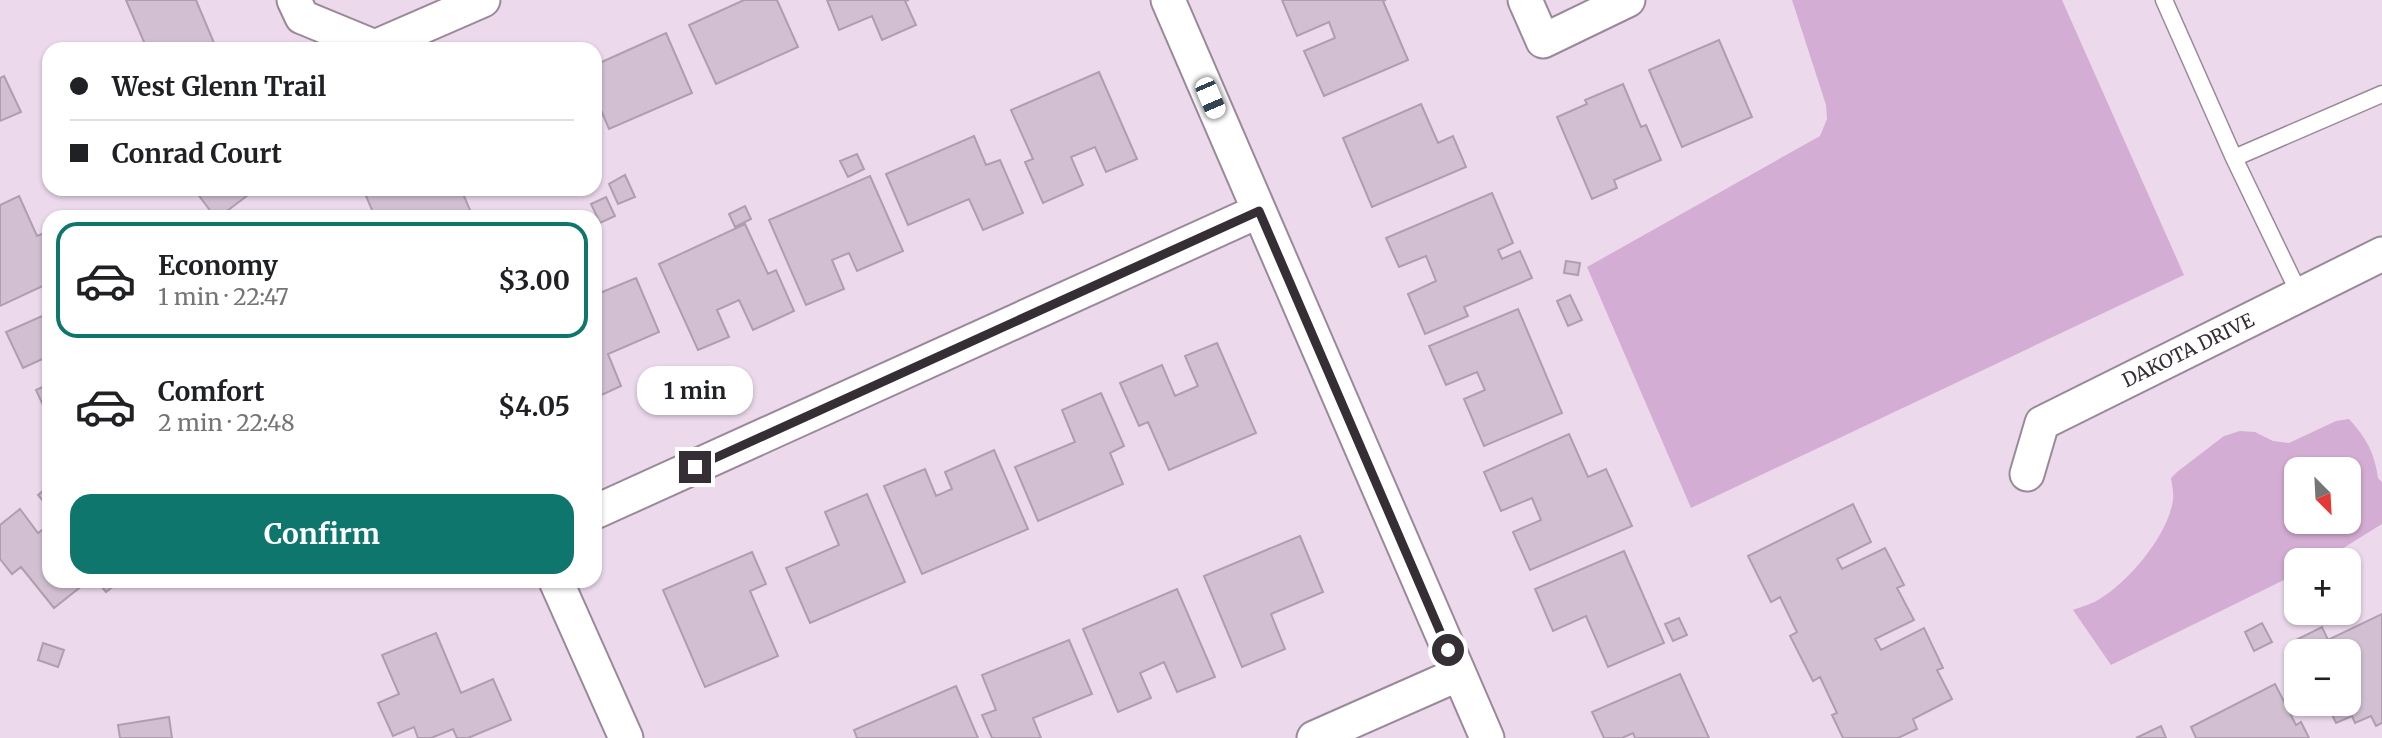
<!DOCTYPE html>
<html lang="en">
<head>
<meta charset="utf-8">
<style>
	:root { --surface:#fff; --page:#f6f6f6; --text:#202124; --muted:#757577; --line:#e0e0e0; --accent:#0f766e }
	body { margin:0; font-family:Merriweather,serif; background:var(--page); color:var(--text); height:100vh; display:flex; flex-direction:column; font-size:26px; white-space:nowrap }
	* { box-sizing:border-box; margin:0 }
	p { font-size:23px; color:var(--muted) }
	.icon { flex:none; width:38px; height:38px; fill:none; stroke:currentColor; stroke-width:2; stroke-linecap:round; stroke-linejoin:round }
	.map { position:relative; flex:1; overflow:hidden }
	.details { position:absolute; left:42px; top:210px; width:560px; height:378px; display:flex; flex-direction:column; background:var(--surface); border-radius:21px; box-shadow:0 2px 5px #0004 }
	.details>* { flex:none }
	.banner { position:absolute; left:42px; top:42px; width:560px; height:154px; border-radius:21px; box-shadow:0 2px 5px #0004; display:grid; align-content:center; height:154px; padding:0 28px; background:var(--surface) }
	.needle { width:46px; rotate:156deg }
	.fabs { position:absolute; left:2284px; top:457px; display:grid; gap:14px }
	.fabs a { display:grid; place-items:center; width:77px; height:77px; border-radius:14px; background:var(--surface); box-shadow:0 2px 5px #0004; font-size:35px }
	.end { position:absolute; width:32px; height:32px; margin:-16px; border:9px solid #352e35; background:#fff; box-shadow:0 0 0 4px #fff }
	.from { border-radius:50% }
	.bubble { position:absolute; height:49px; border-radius:21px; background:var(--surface); box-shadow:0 2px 5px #0004; font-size:23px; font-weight:700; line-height:49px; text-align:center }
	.car { position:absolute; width:21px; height:42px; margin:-21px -10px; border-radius:9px; box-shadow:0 0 5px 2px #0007; background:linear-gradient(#fff 24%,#345 0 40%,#fff 0 76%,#345 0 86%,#fff 0) }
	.banner b { display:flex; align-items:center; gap:24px; height:66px; font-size:26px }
	.banner b+b { border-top:2px solid var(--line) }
	.banner i { width:18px; height:18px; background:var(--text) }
	ul { padding:12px 0 0; list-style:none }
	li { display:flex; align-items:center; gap:21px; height:116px; margin:0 14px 10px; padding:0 14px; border:4px solid transparent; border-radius:21px }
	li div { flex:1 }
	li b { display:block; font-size:26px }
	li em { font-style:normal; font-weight:700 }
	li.active { border-color:var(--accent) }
	li>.icon { width:63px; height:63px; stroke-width:1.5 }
	.cta { display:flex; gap:14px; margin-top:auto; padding:14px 28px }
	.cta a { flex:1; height:80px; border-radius:21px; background:var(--accent); color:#fff; font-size:28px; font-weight:700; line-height:80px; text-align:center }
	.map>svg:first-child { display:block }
</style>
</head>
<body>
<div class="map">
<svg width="2382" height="738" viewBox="0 0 2382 738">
	<rect width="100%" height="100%" fill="#ecdaec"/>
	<!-- green -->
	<path fill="#d4add4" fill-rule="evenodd" d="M1792,0H2062L2184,275L1691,508L1587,267L1820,136L1827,119L1826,105Z
		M2349,419C2366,437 2375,454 2378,478L2382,482V524L2324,560H2296V574L2111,665L2073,610C2081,607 2091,604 2098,600C2129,582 2168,535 2173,500C2174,494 2172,485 2171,478L2177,472L2224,436L2240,431L2255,432L2273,441L2289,443L2336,421ZM2348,469V522H2296V469Z"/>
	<!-- building -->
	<path fill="#d2c0d2" stroke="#af9eaf" stroke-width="2" d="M126,0H196L214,43L200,49H147Z
		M744,0H777L798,47L716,84L689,25Z
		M827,0H909L905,1L916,25L882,40L872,16L839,30Z
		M1282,0H1386L1383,1L1408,60L1324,96L1304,51L1335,38L1329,22L1297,36Z
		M666,33L692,93L609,129L595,96V65Z
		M1719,40L1752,117L1682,147L1649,70Z
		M1099,72L1137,159L1106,172L1095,147L1071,157L1083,185L1043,203L1025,162L1033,159L1011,110Z
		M4,76L21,112L0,121V78Z
		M1623,84L1641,127L1646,125L1661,160L1614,180L1617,188L1592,199L1557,117L1587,104L1585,100Z
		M1421,104L1438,143L1453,136L1466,167L1372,207L1343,138Z
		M974,136L986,165L1000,160L1023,213L983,230L969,199L908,225L886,174Z
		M857,154L864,169L848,177L840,161Z
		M625,175L635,197L618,204L609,184Z
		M870,176L903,251L857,271L849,253L832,260L844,289L806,305L769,220Z
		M194,189H256L219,217H215Z
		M363,189H461L473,217H375Z
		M1492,193L1513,243L1498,250L1502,259L1520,251L1532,278L1464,307L1468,316L1425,334L1408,294L1436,281L1426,256L1399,267L1386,238Z
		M19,196L37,236L49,231V283L0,306V205Z
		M606,197L615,216L600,223L591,204Z
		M745,206L751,219L735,227L729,214Z
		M745,224L768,274L776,270L794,311L753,330L739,300L717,310L729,337L698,350L659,264Z
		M1566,261L1580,263L1578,275L1564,273Z
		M636,278L659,332L608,354L621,386L595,398V295Z
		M1570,295L1582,320L1568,326L1557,301Z
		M1518,309L1562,413L1484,446L1464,399L1485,390L1477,372L1446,385L1429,346Z
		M49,313V356L23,368L6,332Z
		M1217,343L1256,433L1169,470L1148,422L1139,426L1120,383L1162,365L1175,396L1198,386L1185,356Z
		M49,384V418L36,390Z
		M1101,393L1124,446L1110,453L1123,484L1038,521L1015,467L1075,442L1062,410Z
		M1569,434L1588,477L1606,469L1632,526L1530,570L1513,532L1541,520L1532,498L1501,511L1484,472Z
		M994,450L1028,529L922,574L884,486L925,469L936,496L952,489L945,472Z
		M49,486V508L38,495Z
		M867,494L905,582L810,623L786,568L839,545L825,512Z
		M1853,504L1871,542L1837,559L1842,569L1885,548L1904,585L1897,588L1914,620L1875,639L1881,650L1924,628L1943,668L1937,670L1952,699L1913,719L1917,729L1898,738H1843L1832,715L1837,713L1820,677L1813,681L1790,636L1797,632L1780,597L1771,602L1748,556Z
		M20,509L38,533L49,525V581H88L54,608L21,567L12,574L0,559V525Z
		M1300,536L1323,592L1271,614L1285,649L1242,667L1204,576Z
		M1624,551L1664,643L1608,667L1586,616L1553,631L1535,589Z
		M752,552L766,584L750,591L778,656L705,687L663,590Z
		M97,581H120L106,592Z
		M1177,589L1215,677L1177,692L1164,662L1140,673L1151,698L1118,712L1083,629Z
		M2382,614V723L2376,726L2371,716L2355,723L2352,716L2336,723L2327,704H2348V651H2302L2296,640L2322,627L2328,640Z
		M1679,618L1687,635L1673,641L1665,624Z
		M2262,623L2272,642L2254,651L2245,632Z
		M436,633L461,693L493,679L511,720L468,738H457L453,729L431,738H418L414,727L393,736L378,703L399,694L382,655Z
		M1069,640L1092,694L1033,718L1041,738H992L982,715L996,710L982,675Z
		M43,643L64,650L58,667L38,660Z
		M1680,674L1709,738H1635L1633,733L1622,738H1604L1592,712Z
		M2275,684L2296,725L2301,722L2309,738H2196L2191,727Z
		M956,686L978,738H857L854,730Z
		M169,717L172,738H120L118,725Z
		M2161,726L2166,738H2136Z"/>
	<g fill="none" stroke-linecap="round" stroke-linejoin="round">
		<defs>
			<path id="service" d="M2164,0L2234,158L2382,94
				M2234,158L2300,295"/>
			<path id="minor" d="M294,0L302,17L375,47L483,0
				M1168,0L1487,738
				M1525,0L1543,41L1628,0
				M2027,474L2042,423L2382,254
				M595,512L1259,211
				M556,581L626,738
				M1314,738L1459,674"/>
		</defs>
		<!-- service casing -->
		<use href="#service" stroke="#998999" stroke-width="19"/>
		<!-- minor casing -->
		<use href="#minor" stroke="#998999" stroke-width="37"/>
		<!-- service -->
		<use href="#service" stroke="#fff" stroke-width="16"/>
		<!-- minor -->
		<use href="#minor" stroke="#fff" stroke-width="33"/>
	</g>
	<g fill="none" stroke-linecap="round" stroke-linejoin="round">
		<!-- route -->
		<path stroke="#352e35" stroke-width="9" d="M695,467L1259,211L1448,650"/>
	</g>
	<g text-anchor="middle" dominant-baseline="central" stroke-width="7" stroke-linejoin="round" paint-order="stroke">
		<!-- street labels -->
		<g font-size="19" fill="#352e35" stroke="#fff">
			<text transform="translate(2188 350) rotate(-26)">DAKOTA DRIVE</text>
		</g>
	</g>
</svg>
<div class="fabs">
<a><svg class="needle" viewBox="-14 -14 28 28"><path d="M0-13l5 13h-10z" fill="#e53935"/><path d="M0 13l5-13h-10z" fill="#757577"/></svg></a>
<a>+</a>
<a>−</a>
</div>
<i class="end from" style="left:1448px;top:650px"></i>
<i class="end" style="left:695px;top:467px"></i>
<div class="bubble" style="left:637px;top:366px;width:116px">1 min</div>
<i class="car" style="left:1210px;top:98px;rotate:157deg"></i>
<div class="banner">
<b><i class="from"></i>West Glenn Trail</b>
<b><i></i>Conrad Court</b>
</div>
<section class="details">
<ul>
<li class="active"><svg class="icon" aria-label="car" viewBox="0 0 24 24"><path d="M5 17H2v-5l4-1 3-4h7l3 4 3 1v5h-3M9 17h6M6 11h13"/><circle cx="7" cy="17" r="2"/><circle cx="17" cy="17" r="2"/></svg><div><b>Economy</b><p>1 min · 22:47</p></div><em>$3.00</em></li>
<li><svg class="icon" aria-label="car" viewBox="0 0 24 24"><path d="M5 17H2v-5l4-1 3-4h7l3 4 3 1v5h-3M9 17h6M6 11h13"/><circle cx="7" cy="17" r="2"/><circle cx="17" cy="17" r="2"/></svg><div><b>Comfort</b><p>2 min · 22:48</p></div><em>$4.05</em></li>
</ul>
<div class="cta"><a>Confirm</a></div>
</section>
</div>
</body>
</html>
